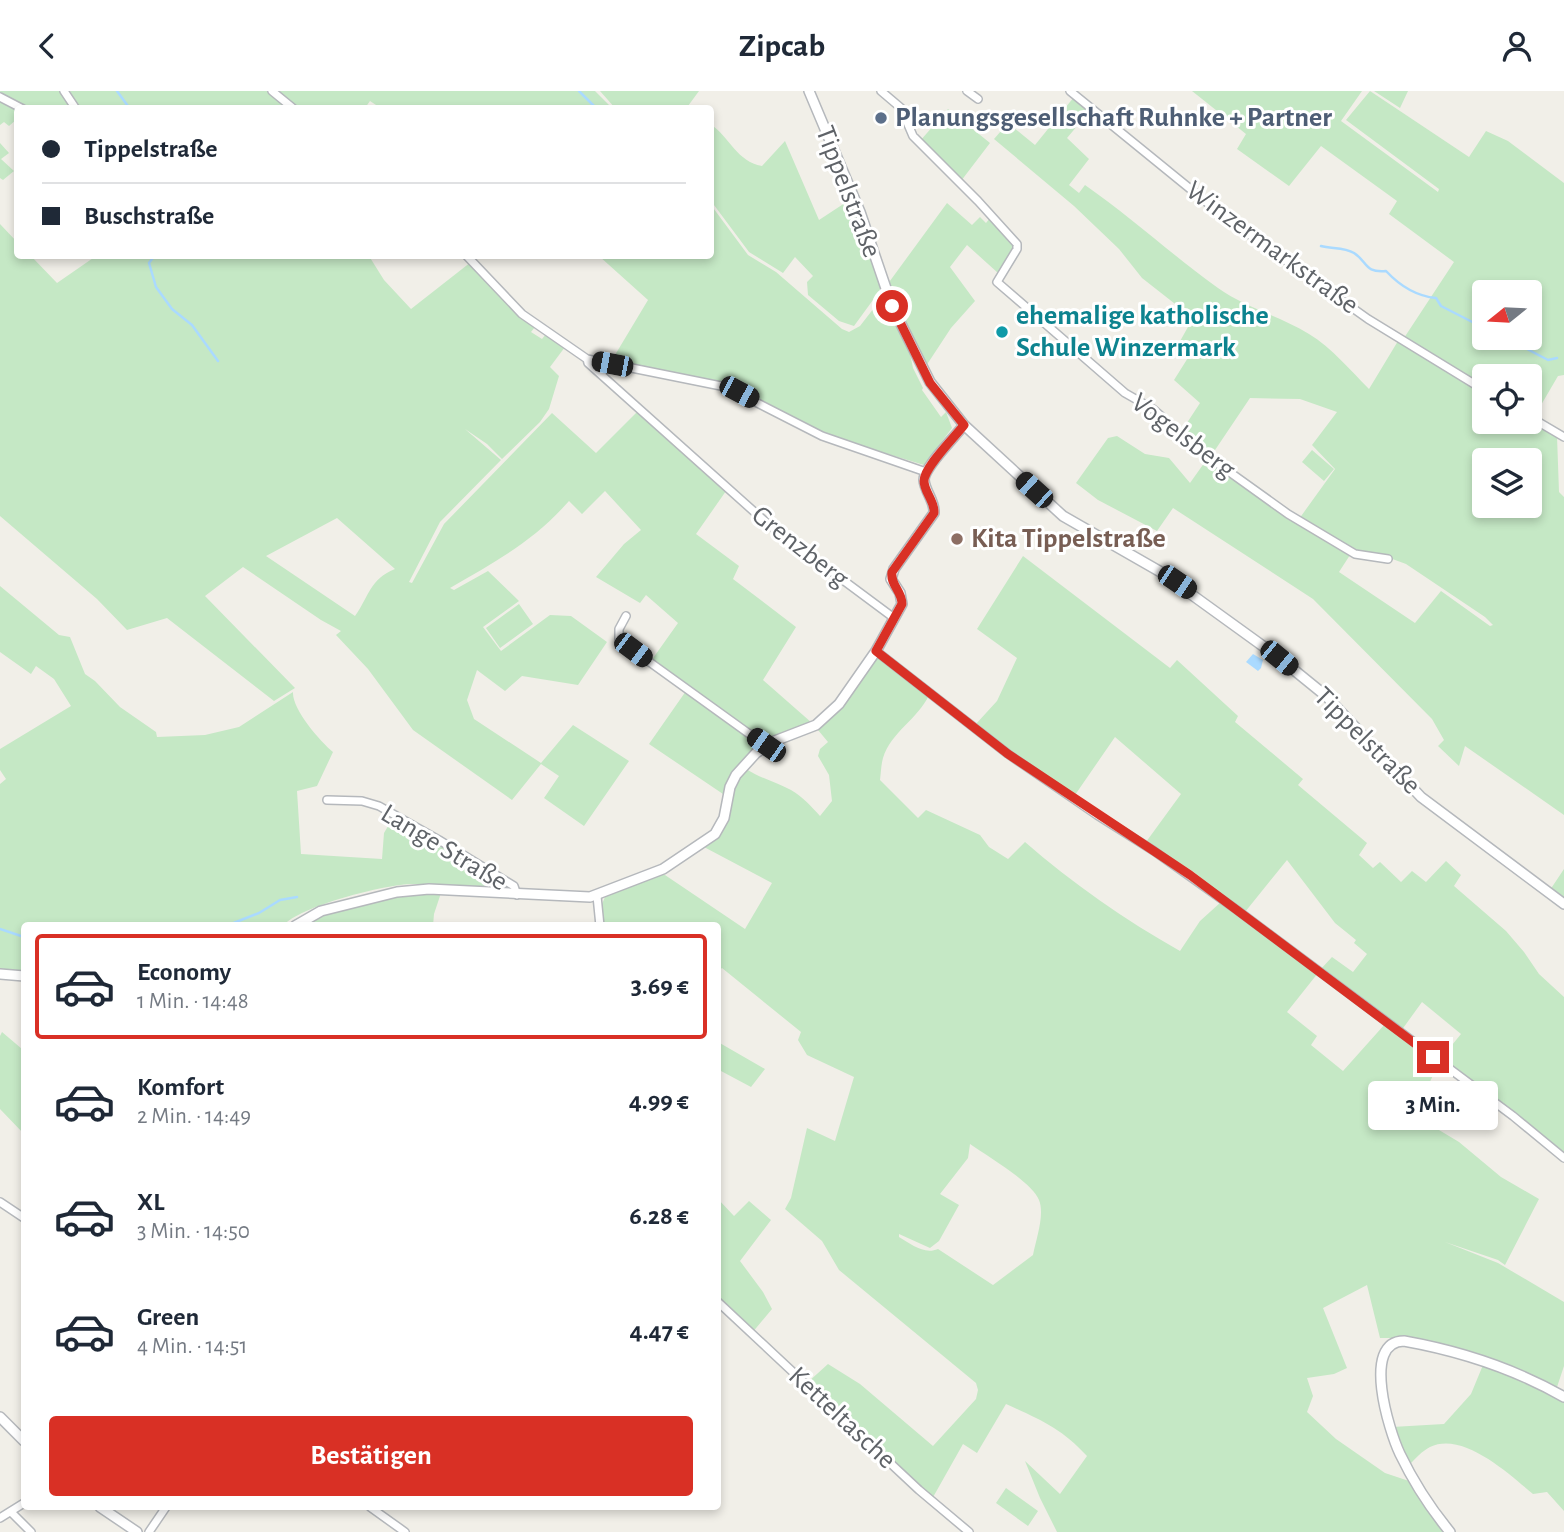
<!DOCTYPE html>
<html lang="de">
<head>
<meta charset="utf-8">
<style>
	:root { --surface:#fff; --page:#f6f6f7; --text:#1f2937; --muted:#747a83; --line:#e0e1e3; --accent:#d93025 }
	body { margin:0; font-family:"Alegreya Sans",sans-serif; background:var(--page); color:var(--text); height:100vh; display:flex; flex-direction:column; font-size:26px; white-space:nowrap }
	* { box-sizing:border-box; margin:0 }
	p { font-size:23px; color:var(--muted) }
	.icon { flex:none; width:38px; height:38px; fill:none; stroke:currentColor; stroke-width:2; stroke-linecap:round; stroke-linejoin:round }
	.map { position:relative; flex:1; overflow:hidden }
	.details { position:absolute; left:21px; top:831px; width:700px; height:588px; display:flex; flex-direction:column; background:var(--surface); border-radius:7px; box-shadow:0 4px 10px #0003 }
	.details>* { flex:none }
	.top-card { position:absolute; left:14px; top:14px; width:700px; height:154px; border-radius:7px; box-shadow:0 4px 10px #0003; display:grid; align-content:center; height:154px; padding:0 28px; background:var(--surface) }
	.needle { width:46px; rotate:252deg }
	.fabs { position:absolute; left:1472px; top:189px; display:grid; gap:14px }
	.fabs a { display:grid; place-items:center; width:70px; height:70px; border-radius:7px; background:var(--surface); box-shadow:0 4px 10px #0003; font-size:35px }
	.end { position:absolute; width:32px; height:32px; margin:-16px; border:9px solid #d93025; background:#fff; box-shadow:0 0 0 4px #fff }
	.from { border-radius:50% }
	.bubble { position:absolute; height:49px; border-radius:7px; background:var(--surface); box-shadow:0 4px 10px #0003; font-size:23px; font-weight:700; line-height:49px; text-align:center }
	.car { position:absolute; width:21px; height:42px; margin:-21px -10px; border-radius:9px; box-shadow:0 0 5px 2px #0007; background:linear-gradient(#222 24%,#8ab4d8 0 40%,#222 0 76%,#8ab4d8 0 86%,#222 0) }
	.top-card b { display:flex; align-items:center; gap:24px; height:66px; font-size:26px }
	.top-card b+b { border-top:2px solid var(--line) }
	.top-card i { width:18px; height:18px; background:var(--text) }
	ul { padding:12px 0 0; list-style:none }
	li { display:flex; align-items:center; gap:21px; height:105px; margin:0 14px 10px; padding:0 14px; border:4px solid transparent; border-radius:7px }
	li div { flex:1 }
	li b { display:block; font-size:26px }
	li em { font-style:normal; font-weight:700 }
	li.on { border-color:var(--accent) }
	li>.icon { width:63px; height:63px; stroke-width:1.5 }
	.action { display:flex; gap:14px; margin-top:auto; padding:14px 28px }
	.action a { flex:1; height:80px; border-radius:7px; background:var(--accent); color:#fff; font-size:28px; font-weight:700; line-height:80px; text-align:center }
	header { display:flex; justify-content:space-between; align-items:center; height:91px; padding:0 28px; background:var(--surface); font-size:32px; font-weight:700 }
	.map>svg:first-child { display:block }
</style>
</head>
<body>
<header><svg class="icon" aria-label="back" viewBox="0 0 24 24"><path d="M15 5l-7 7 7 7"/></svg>Zipcab<svg class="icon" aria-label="person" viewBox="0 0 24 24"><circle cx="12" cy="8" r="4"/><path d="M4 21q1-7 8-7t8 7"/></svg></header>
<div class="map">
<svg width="1564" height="1441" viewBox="0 0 1564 1441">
	<rect width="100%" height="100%" fill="#f1efe8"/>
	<!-- green -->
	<path fill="#c5e8c5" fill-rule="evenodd" d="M0,0H67L73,17H23L0,6Z
		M70,0H267L289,17H77Z
		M273,0H595L612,17L382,18L370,10L365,17H296Z
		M600,0H699L688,15L690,18L615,17Z
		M1192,0H1362L1341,30L1438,101L1439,98L1346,29L1370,0L1469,66L1486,40L1508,50L1564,92V284L1558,285L1534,326L1530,323V285H1484V296L1404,247L1454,171L1389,123L1397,110L1321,55L1289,95L1237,58L1246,43ZM1484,201H1530V247H1484Z
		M1374,0H1408L1400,17Z
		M1074,6L1089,21L1067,47L1089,68L1069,94L1079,102L1085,94C1131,126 1172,164 1218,197C1246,217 1280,225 1309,243C1332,257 1350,279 1369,298L1398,250L1484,303V331H1530V329L1557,345L1559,401L1564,406V724L1465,655L1459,675L1438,655L1444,649L1432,628L1313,508L1173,417L1157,440L1098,409L1076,392L1108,347L1117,345L1145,363L1169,367L1190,392L1207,368L1350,464L1339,481L1415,532L1441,500L1490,535L1493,534L1485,526L1406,473L1387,466L1362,463L1349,458L1299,428L1335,378L1312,354L1337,321L1300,308L1250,307L1211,365L1181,341L1200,312L1174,289L1191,262L1179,252L1193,227L1142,187L1119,158L1074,115L994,48L1008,32L1035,54ZM1484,369H1530V415H1484Z
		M0,9L17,18V28L9,35L4,31L0,34Z
		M948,18L990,52L961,90L920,50Z
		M710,33C730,46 737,71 762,75L785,50L819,129L851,108L881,198L854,235L839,230L808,204L807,191L813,185L795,166L783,182L749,161L711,110Z
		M0,52L9,62L1,68L14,80L3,89L0,87Z
		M947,112L972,134L980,126L986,132L990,127L1012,150L1014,156L998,182L967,154L950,176L975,210L951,237L926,275L887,194Z
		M711,114L748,164L776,181L842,238L849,241L860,235L884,204L909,258L913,277L923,297L922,299L941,326L946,321L952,337L924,374L832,346L785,323L729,292L612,269L648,209L599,165L710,164Z
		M0,133L17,151L18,164L31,165L57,192L96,165H369L384,189L411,218L471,171L535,236L531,241L542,248L546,243L565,256L550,276L559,285L549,318L540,331L502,368L487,353L465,338L501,369L440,431L409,491L412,492L444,433L552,322L596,362L638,320L726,400L696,443L739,475L733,488L796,536L763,589L812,632L764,650L651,570L678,532L646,504L640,512L596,486L624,453L641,439L605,400L582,423L569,410C533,451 496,470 450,497L454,499L488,480L519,510L483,536L501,560L550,524L571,525L607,551L578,594L522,585L505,600L477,579L467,609L474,628L541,672L573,634L629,670L584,735L544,707L559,685L541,673L512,709L413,639L368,578L336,544L341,540L321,529L243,476L205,505L295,597L274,610L167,527L127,539L97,508L0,425ZM337,427L395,478C369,489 370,504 355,525L266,465Z
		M1312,359L1334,378L1324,390L1302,371Z
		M1023,465L1170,577L1177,569L1238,625L1235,631L1303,688L1298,694L1367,752L1359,764L1373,777L1380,771L1401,791L1412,780L1426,791L1446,770L1461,784L1454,795L1506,840L1524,861L1539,883L1564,906V1063L1439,970L1461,943L1422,911L1401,940L1320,879L1332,866L1353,881L1367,863L1354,852L1356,849L1335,832L1287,769L1245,821L1191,779L1146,751L1181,703L1115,646L1075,704L1009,661L975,634L997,610L1017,567L977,538Z
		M0,495L59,544L70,546L85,583L95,590L120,616L156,641L157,646L205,644L239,636L293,601C292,618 320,650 333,661L317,695L297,700L301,763L382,768L384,742L394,725L506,793L502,798C473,796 444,793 415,793C389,792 299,815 283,835H24V880L0,878V693L6,688L0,679V658L71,615L54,588L36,575L31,583L0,561Z
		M519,513L533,533L500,557L486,537Z
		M875,565H879L929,604C918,628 891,641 883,667C881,674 881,682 880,689L918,727L926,719L980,744L989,756L1008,768L1025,751C1072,792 1125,829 1180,860L1200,830L1221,811L1318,882L1287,921L1317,945L1311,954L1343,980L1385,933L1438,974L1414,1024L1459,1051L1501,1086L1539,1108L1505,1174L1498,1169L1445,1151L1498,1172L1564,1211V1275L1556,1299L1401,1247H1380L1367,1194L1323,1217L1347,1277L1334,1283L1307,1287L1313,1305L1307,1321L1336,1348L1385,1382L1412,1391L1447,1441H1057L1040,1407L1025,1370L1060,1403L1087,1365C1061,1337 1041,1329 1006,1313L977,1362L963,1353L932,1408L807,1292L828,1273L860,1293L933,1355L976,1308L978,1299L976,1292L839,1179L822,1150L785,1118L791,1107L807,1037L835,1050L854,986L807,964L798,949L801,941L722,877L718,880V835H603L602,813L605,806L662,782L745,838L772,792L704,756C726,738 728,702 746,678C760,687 776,691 791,699C803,706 812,716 820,725L832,710L829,684L818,665L820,658L828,651L818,639L848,606ZM970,1053C987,1065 1032,1091 1039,1109C1045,1124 1036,1148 1033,1164L993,1194L938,1158C924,1164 911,1153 899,1146V1143L930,1157L939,1150L959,1114L940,1103L968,1067Z
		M686,600L759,654L739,673L723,703L649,653Z
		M1564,778V809L1550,799Z
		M415,800L441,802L434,823L433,835H298L342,816Z
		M2,941L22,958L24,955V1043L0,1018V945Z
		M718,951L765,978L751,996L721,980L718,985Z
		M718,1108L734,1125L749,1110L771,1129L740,1170L763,1201L772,1218L752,1242L718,1210Z
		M1483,1274L1534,1293L1564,1309V1420L1547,1401L1533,1403C1509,1383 1463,1340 1430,1356C1422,1360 1415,1368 1409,1374L1392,1336L1444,1333L1471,1303Z
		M1006,1397L1038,1420L1028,1435L996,1412Z"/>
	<!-- water -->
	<path fill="#aadaff" d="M1253,563L1263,569L1261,577L1258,580L1246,571Z"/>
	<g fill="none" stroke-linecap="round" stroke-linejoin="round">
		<!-- stream -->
		<path stroke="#aadaff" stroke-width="2.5" d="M117,0L130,18
			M579,0L597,18
			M1321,155C1331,158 1344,156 1354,162C1368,171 1364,182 1386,180C1400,195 1415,205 1436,207L1441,215L1484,237
			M155,164L149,172L156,196L172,218L192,234L218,270
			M1506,247L1548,269L1557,267
			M226,835L259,822L280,809L297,806
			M0,838L24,846"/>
		<defs>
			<path id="minor" d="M64,0L76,18
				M272,0L294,18
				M881,0L901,17L913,45L978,110L1017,153V158L997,191L1125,302L1153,318L1203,362L1288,423L1355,463L1388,468
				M967,0L978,8
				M1070,0L1226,127L1368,228L1484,299
				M0,6L23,18
				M466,164L522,223L587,268L726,296L822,345L926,381
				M587,268L588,272L769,434L894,527
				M1530,326L1564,346
				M626,525L619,538V549L766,655
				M876,560L1008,663L1097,724L1154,760L1237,819L1513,1025L1564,1067
				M327,709L362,710L379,715L439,749L514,795L517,804
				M597,805L600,835
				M0,1111L24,1127
				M718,1211L919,1399L969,1441
				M370,1416L405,1441
				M11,1421L31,1441
				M0,1427L24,1412
				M149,1441L166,1416"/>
			<path id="tertiary" d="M809,0L860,121L892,215L930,291L964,334L1063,425L1159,480L1278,566L1326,605L1421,706L1564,813
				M295,835L321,820L397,801L429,798L590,806L663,778L715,743L724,727L730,696L736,684L756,662L772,651L816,634L839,613L876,560L902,513L900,502L891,488L894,478L934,422C935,410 925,401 924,389C924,376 955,346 964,334
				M0,883L24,885
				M0,1326L24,1350
				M100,1416L137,1441
				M1450,1441C1431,1418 1413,1390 1400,1363C1389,1340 1361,1250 1404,1250C1460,1260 1515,1278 1564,1306"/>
		</defs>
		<!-- minor casing -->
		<use href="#minor" stroke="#b5b8bc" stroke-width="10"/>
		<!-- tertiary casing -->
		<use href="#tertiary" stroke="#b5b8bc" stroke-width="12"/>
		<!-- minor -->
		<use href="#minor" stroke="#fff" stroke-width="7"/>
		<!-- tertiary -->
		<use href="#tertiary" stroke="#fff" stroke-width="9"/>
	</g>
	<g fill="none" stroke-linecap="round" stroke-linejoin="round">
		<!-- route -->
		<path stroke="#d93025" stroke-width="9" d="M892,215L930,292L964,334C955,346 924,376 924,390C924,401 935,410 934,422L892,481C890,494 902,500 902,513L876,560L1008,663L1190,784L1433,966"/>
	</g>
	<!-- markers -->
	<circle fill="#5c6f8a" stroke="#fff" stroke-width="2.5" cx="881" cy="27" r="7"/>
	<circle fill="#0f9aa8" stroke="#fff" stroke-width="2.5" cx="1002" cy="241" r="7"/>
	<circle fill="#8d6e63" stroke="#fff" stroke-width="2.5" cx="957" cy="448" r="7"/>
	<g text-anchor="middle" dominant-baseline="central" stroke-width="6" stroke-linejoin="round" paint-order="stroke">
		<!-- service labels -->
		<g font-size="28" font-weight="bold" fill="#4e5e75" stroke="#fff" text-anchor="start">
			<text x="895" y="27">Planungsgesellschaft Ruhnke + Partner</text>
		</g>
		<!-- street labels -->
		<g font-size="28" fill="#5f6368" stroke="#fff">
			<text transform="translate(848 101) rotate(69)">Tippelstraße</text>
			<text transform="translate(1272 157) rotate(36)">Winzermarkstraße</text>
			<text transform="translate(1183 345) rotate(37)">Vogelsberg</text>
			<text transform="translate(800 456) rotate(38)">Grenzberg</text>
			<text transform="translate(1367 650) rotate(45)">Tippelstraße</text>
			<text transform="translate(444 757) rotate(31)">Lange Straße</text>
			<text transform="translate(842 1327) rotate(43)">Ketteltasche</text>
		</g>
		<!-- culture labels -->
		<g font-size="28" font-weight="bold" fill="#0d838f" stroke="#fff" text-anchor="start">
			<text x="1016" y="225">ehemalige katholische<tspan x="1016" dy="32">Schule Winzermark</tspan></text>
		</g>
		<!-- education labels -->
		<g font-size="28" font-weight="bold" fill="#785e54" stroke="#fff" text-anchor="start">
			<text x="971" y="448">Kita Tippelstraße</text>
		</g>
	</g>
</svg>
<div class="fabs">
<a><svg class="needle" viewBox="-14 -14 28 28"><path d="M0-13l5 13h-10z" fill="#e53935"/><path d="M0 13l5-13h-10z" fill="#747a83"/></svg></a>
<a><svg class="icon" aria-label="locate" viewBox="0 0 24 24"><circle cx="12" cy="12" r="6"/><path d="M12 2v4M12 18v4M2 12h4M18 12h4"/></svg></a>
<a><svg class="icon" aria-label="layers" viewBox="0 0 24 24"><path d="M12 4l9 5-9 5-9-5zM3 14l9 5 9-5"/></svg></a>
</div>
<i class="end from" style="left:892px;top:215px"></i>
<i class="end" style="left:1433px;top:966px"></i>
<div class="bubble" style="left:1368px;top:990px;width:130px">3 Min.</div>
<i class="car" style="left:612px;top:273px;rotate:281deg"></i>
<i class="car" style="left:739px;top:301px;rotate:118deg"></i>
<i class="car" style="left:1034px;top:399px;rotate:312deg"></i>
<i class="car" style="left:1177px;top:491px;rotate:124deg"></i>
<i class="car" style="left:633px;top:559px;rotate:127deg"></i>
<i class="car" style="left:1279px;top:567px;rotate:129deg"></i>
<i class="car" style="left:766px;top:654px;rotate:305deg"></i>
<div class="top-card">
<b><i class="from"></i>Tippelstraße</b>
<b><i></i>Buschstraße</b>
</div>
<section class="details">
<ul>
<li class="on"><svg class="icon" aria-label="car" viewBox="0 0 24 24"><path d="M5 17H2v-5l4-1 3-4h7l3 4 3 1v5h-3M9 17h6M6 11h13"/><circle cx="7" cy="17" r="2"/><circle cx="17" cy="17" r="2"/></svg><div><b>Economy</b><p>1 Min. · 14:48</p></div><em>3.69 €</em></li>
<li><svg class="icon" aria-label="car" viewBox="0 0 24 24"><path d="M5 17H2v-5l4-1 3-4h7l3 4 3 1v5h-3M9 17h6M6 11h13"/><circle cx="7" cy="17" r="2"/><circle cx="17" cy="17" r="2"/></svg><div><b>Komfort</b><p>2 Min. · 14:49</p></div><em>4.99 €</em></li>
<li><svg class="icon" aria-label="car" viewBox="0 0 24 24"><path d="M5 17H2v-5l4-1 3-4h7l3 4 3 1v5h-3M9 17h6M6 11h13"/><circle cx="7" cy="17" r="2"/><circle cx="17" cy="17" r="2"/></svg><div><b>XL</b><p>3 Min. · 14:50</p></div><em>6.28 €</em></li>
<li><svg class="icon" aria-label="car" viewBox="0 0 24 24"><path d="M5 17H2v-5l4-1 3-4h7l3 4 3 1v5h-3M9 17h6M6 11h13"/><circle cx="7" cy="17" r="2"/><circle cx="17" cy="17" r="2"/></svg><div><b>Green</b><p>4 Min. · 14:51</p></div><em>4.47 €</em></li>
</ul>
<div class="action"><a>Bestätigen</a></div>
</section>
</div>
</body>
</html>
